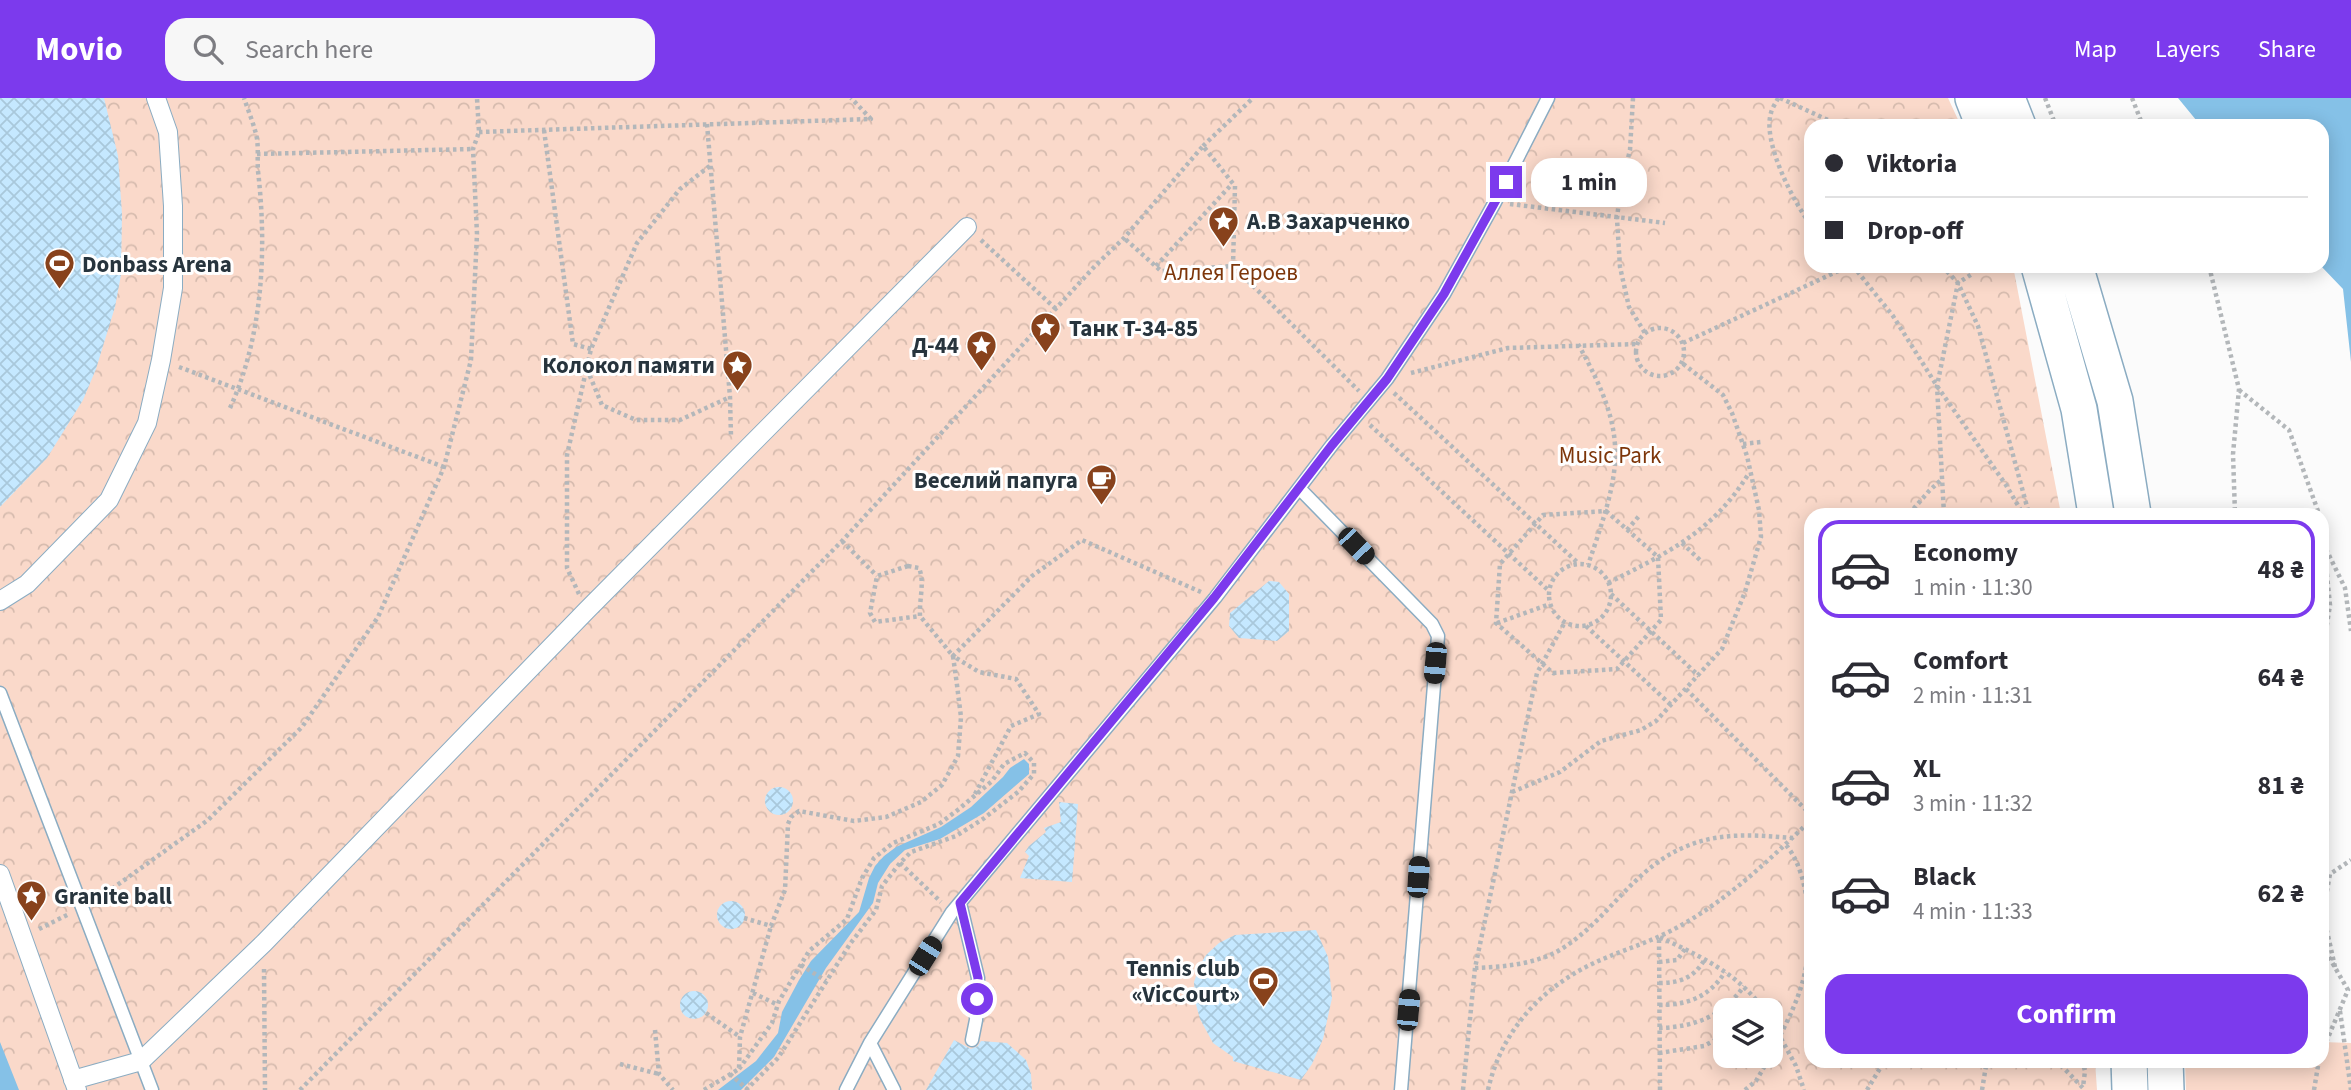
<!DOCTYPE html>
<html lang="en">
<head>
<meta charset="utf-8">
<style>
	:root { --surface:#fff; --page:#f7f7f7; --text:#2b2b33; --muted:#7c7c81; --line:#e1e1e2; --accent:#7c3aed }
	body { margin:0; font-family:"Source Sans 3",sans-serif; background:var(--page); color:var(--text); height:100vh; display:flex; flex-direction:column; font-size:26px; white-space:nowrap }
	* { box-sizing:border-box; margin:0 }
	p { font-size:23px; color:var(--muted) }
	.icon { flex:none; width:38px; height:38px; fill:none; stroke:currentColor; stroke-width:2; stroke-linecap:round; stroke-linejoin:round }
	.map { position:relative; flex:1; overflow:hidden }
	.drawer { position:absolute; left:1804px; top:410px; width:525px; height:560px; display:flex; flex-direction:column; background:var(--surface); border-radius:21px; box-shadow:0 4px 18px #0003 }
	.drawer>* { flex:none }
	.hud { position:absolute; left:1804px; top:21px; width:525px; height:154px; border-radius:21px; box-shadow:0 4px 18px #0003; display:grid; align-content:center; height:154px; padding:0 21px; background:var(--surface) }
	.tools { position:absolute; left:1713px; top:900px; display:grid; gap:14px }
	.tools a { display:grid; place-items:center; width:70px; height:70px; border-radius:14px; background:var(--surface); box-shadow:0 4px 18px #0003; font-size:35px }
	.end { position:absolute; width:32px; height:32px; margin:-16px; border:9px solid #7c3aed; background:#fff; box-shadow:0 0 0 4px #fff }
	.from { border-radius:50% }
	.bubble { position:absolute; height:49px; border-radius:21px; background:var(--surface); box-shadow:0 4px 18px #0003; font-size:23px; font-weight:700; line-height:49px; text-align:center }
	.car { position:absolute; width:21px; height:42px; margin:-21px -10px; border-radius:9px; box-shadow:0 0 5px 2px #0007; background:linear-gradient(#222 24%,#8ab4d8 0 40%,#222 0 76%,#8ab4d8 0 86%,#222 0) }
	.hud b { display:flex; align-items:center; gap:24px; height:66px; font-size:26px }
	.hud b+b { border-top:2px solid var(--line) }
	.hud i { width:18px; height:18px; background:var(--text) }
	ul { padding:12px 0 0; list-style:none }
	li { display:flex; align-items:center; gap:21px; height:98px; margin:0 14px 10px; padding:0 7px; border:4px solid transparent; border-radius:21px }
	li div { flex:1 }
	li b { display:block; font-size:26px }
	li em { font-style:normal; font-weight:700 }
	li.selected { border-color:var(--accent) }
	li>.icon { width:63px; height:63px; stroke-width:1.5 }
	.primary-button { display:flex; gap:14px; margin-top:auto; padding:14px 21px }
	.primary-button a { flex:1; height:80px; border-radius:21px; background:var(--accent); color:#fff; font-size:28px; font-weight:700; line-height:80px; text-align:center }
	header { display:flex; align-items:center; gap:42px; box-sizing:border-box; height:98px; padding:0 35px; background:var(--accent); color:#fff }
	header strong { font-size:33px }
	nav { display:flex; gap:38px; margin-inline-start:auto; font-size:24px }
	.search { width:490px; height:63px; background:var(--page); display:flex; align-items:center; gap:18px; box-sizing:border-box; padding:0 24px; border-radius:21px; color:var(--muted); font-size:26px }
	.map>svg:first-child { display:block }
</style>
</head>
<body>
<header>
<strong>Movio</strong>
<div class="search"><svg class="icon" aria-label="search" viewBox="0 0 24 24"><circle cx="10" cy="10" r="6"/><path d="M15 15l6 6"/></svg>Search here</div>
<nav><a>Map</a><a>Layers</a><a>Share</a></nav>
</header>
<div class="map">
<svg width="2351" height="992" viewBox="0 0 2351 992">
	<defs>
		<pattern id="forest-crowns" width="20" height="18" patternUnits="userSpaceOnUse" patternTransform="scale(1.75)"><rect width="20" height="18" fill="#fad9ca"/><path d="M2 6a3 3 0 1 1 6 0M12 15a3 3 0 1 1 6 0" fill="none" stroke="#d6bbae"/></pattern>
		<pattern id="building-cross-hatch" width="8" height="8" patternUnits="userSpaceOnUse" patternTransform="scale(1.75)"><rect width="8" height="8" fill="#c5e8ff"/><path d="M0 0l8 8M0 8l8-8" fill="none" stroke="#a9c8db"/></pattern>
	</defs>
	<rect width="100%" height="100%" fill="#fbfbfb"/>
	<!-- green -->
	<path fill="#fad9ca" d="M2322,944L2351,945V992H2186L2185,963L2322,962Z"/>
	<!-- forest -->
	<path fill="url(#forest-crowns)" fill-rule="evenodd" d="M0,0H1948L1961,28H1811V168H2013L2061,416H1811V962L2095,963L2097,992H0ZM1726,912H1771V957H1726Z"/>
	<!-- water -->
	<path fill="#85c1e7" d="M2178,0H2351V264L2343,191L2321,168L2322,28H2201Z
		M1024,661L1029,666V676L984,715L940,741L905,752L890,766L878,785L873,805L826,870L774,959L741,992H718L756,963L778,935L782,914L799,882L811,863L859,814L869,780L875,768L884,758L896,749L941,729L971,709L1003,679L1010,670Z
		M0,944L19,992H0Z"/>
	<!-- building -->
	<path fill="url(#building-cross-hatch)" d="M0,0H104L118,58L122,116L121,177L115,209L96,271L83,302L47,360L0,409Z
		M1269,483L1279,484L1289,496V533L1277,543L1239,540L1229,528L1230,515Z
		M765 703a14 14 0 1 1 28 0a14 14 0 1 1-28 0Z
		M1059,704L1078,706L1072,784L1020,780L1029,758L1025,754L1029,748L1046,734L1044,730L1061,724Z
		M717 817a14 14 0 1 1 28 0a14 14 0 1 1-28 0Z
		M1316,832L1328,859L1332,900L1323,941L1312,966L1301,982L1233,963V959L1213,945L1200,921L1195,903L1194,884L1199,869L1206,857L1219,845L1235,837Z
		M680 907a14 14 0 1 1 28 0a14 14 0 1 1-28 0Z
		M954,942L971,951L978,948L981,943L1007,945L1026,962L1031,976L1032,992H926Z"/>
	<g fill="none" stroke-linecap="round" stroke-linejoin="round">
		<defs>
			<path id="service" d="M1299,390L1432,526L1438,538L1401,992
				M0,595L152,992
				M960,805L978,880L976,922L972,942
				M870,945L894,992
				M846,992L870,945L952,814L1215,500L1332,347L1387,281L1444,196L1495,104L1548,0"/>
			<path id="pedestrian" d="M0,503L27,486L109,402L147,325L161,262L173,190V108L168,34L156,0
				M0,776L77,992
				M73,982L141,963L264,845L586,513L967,129"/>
			<path id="secondary" d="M1973,0L1984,28
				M2007,0L2018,28
				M2039,168L2079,311L2096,416
				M2075,168L2115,303L2133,416
				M2129,962L2130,992
				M2165,962L2166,992"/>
		</defs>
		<!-- service casing -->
		<use href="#service" stroke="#8bacc2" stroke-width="15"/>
		<!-- pedestrian casing -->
		<use href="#pedestrian" stroke="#8bacc2" stroke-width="20"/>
		<!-- secondary casing -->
		<use href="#secondary" stroke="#8bacc2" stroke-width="38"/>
		<!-- path -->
		<path stroke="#b3b7ba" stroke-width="4.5" stroke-dasharray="3.5 3.5" stroke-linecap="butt" d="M1633,0L1630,52L1620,93L1617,121L1620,169L1629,209L1645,235
			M1778,0C1776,5 1772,10 1771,15C1762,44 1794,105 1811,127
			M1780,0L1841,28
			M2045,0L2056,28
			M2132,0L2143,28
			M707,26L730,299L731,339
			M544,32L573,246L591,251
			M479,34L871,21L851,0
			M1203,48L1253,0
			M257,56L473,51
			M1510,106L1665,125
			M981,142L1056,211
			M1156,168L1232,86
			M1233,168L1359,293
			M1853,168L1893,218L1937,288L2006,387L2023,416
			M1942,168L1958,185L1978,228L2029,416
			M2209,168L2239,291L2233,356L2235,416
			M1636 254a24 24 0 1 1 48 0a24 24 0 1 1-48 0Z
			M1683,245L1849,168
			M1578,246C1631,340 1621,370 1588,467
			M179,269L444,369
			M587,271L602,307L636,322H680L730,299
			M1411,275L1508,250L1637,246
			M2239,292L2289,332L2319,416
			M1394,295L1578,465
			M230,310C263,238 267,151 258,73C257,61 259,47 256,36C253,24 248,12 244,0
			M1370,327L1549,493
			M1743,346L1761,344
			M1606,413L1658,459L1661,522L1617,571L1553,575L1496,525L1500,466L1543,417Z
			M1909,416L1929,393L1942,381
			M1944,416L1937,288L1958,185L1972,176L1975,168
			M2322,427L2330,507L2322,558
			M1627,432L1639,418
			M842,443L877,478
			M1682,445L1701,463
			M2326,451L2345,490L2351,533
			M1549 497a31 31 0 1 1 62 0a31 31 0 1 1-62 0Z
			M908,468L919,470C925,485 919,501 920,518L875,524L870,515L877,478Z
			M1608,485C1667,455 1713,434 1749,375
			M579,496L567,470V357L591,251L637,145L680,91L711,67
			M1611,496L1699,578
			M1497,525L1550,506
			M1586,528L1671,607
			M1686,591L1811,717
			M1512,694L1560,674L1601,643L1641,632L1656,623L1722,551L1745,494L1761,439L1759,412L1747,358L1732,315L1723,297L1682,265
			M975,696L1011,628L1039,616L1016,581L979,574L953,558L1032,478L1082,442L1201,494
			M900,765L941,804
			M95,803L208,722L302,629L378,519L444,369L471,262L477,136L473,51L479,34L477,0
			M744,820L771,828L785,792L788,726L791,719L799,713L854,723L886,719L921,704L942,687L958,658L961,619L957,587L953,558L920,518
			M39,831L69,816
			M2322,847L2348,892L2322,954
			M1659,864L1677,862L1685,851
			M801,867L826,883
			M2335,869L2323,815L2330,776L2351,762
			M1475,870C1504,869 1538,866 1563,850C1609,821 1634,769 1687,748C1721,734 1756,737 1793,740
			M264,871L265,992
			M1659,885C1680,885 1694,880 1705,861
			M753,895L778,907
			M1659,907C1688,907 1709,899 1725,874
			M2340,913L2351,992
			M706,915L740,939
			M1771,922L1796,968L1804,992
			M1659,930C1695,929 1723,918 1744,888
			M655,932L659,976L673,992
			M1659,955L1704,948L1726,936
			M1771,956C1781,935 1793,914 1800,892C1814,854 1813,779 1786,747
			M2056,962L2083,990
			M2082,962L2085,973L2083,989
			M620,966L659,976
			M739,971L772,925L779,903L809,853L847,821L862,780L874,760L893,745L939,726L959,711L992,683L1004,666L1025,655L1034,665V676L1018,694L983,721L956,738L911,754L900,765L882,788L876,812L850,846L778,960L746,992
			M730,976L748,992
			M300,992L842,443L1095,168L1124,140L1203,48L1235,88L1233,168L1161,173L1124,140
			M704,992L739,971L740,939L771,828
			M1463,992L1475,870L1537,575L1565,524
			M1488,992C1500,938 1535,896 1584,870C1614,854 1648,846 1678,829C1729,801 1769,762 1811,722
			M1660,992L1659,839C1698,857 1738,875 1764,912
			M1745,992L1756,983L1771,957
			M1867,992L1885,962
			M1982,992L1987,962
			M2314,992L2319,962"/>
		<!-- service -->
		<use href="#service" stroke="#fff" stroke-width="12"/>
		<!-- pedestrian -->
		<use href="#pedestrian" stroke="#fff" stroke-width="18"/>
		<!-- secondary -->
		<use href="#secondary" stroke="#fff" stroke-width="35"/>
	</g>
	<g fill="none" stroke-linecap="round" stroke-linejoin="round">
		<!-- route -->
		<path stroke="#7c3aed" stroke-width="9" d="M977,901L978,880L960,805L1214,500L1332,347L1387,281L1444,196L1506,84"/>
	</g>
	<!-- icons -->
	<defs>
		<symbol id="sight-pin" viewBox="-11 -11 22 30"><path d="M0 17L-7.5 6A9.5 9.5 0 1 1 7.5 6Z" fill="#88421c" stroke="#fff"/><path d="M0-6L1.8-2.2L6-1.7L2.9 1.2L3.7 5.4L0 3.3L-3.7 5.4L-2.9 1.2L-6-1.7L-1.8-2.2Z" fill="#fff"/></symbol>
		<symbol id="stadium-pin" viewBox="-11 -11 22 30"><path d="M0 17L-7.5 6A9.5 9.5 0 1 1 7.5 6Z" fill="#88421c" stroke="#fff"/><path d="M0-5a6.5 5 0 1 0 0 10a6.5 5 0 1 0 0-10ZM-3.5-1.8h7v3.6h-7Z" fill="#fff"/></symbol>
		<symbol id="cafe-pin" viewBox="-11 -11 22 30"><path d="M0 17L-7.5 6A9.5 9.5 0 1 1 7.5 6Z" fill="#88421c" stroke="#fff"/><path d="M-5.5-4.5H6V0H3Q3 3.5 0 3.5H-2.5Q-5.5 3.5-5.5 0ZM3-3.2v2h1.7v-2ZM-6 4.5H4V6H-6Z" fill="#fff"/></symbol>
	</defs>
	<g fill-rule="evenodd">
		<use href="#sight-pin" x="1206" y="106" width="35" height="47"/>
		<use href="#stadium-pin" x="42" y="148" width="35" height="47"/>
		<use href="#sight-pin" x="1028" y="212" width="35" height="47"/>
		<use href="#sight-pin" x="964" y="230" width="35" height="47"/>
		<use href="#sight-pin" x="720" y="250" width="35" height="47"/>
		<use href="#cafe-pin" x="1084" y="364" width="35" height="47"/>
		<use href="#sight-pin" x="14" y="780" width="35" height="47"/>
		<use href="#stadium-pin" x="1246" y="866" width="35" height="47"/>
	</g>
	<g text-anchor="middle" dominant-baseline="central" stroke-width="6" stroke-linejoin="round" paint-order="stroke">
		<!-- poi labels -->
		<g font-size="23" font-weight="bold" fill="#27343d" stroke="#fff" text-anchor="start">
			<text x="1247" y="123">А.В Захарченко</text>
			<text x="82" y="166">Donbass Arena</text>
			<text x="1069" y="230">Танк Т-34-85</text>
			<text x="959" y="247" text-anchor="end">Д-44</text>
			<text x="715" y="267" text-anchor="end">Колокол памяти</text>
			<text x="1078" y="382" text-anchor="end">Веселий папуга</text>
			<text x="54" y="798">Granite ball</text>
			<text x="1240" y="870" text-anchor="end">Tennis club<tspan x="1240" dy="26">«VicCourt»</tspan></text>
		</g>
		<!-- park labels -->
		<g font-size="23" fill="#7d360a" stroke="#fff">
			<text x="1231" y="174">Аллея Героев</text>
			<text x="1610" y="357">Music Park</text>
		</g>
	</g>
</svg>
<div class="tools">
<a><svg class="icon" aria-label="layers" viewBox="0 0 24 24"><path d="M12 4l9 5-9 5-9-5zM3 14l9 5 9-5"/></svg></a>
</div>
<i class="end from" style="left:977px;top:901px"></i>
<i class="end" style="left:1506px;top:84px"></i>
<div class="bubble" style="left:1531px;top:60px;width:116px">1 min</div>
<i class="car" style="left:1356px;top:448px;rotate:136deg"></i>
<i class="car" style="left:1435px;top:565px;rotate:185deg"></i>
<i class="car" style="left:1418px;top:779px;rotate:4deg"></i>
<i class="car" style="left:925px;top:858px;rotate:32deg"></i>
<i class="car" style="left:1408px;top:912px;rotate:5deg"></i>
<div class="hud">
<b><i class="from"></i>Viktoria</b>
<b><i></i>Drop-off</b>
</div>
<section class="drawer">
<ul>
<li class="selected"><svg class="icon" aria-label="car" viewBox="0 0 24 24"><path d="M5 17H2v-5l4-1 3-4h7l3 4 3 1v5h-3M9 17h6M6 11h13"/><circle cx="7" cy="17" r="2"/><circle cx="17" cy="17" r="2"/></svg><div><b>Economy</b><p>1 min · 11:30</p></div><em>48 ₴</em></li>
<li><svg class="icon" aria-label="car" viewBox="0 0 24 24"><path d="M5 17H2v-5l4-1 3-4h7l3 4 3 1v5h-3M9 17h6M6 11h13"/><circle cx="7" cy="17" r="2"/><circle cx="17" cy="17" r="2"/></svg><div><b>Comfort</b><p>2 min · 11:31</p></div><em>64 ₴</em></li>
<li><svg class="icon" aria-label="car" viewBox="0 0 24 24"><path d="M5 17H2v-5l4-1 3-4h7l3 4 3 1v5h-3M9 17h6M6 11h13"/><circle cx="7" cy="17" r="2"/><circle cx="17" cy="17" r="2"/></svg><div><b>XL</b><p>3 min · 11:32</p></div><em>81 ₴</em></li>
<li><svg class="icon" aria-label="car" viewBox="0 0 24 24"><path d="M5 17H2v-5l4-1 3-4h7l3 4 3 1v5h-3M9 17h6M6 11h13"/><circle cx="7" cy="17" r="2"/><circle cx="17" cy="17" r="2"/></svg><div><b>Black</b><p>4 min · 11:33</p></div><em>62 ₴</em></li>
</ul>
<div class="primary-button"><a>Confirm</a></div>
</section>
</div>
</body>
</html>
